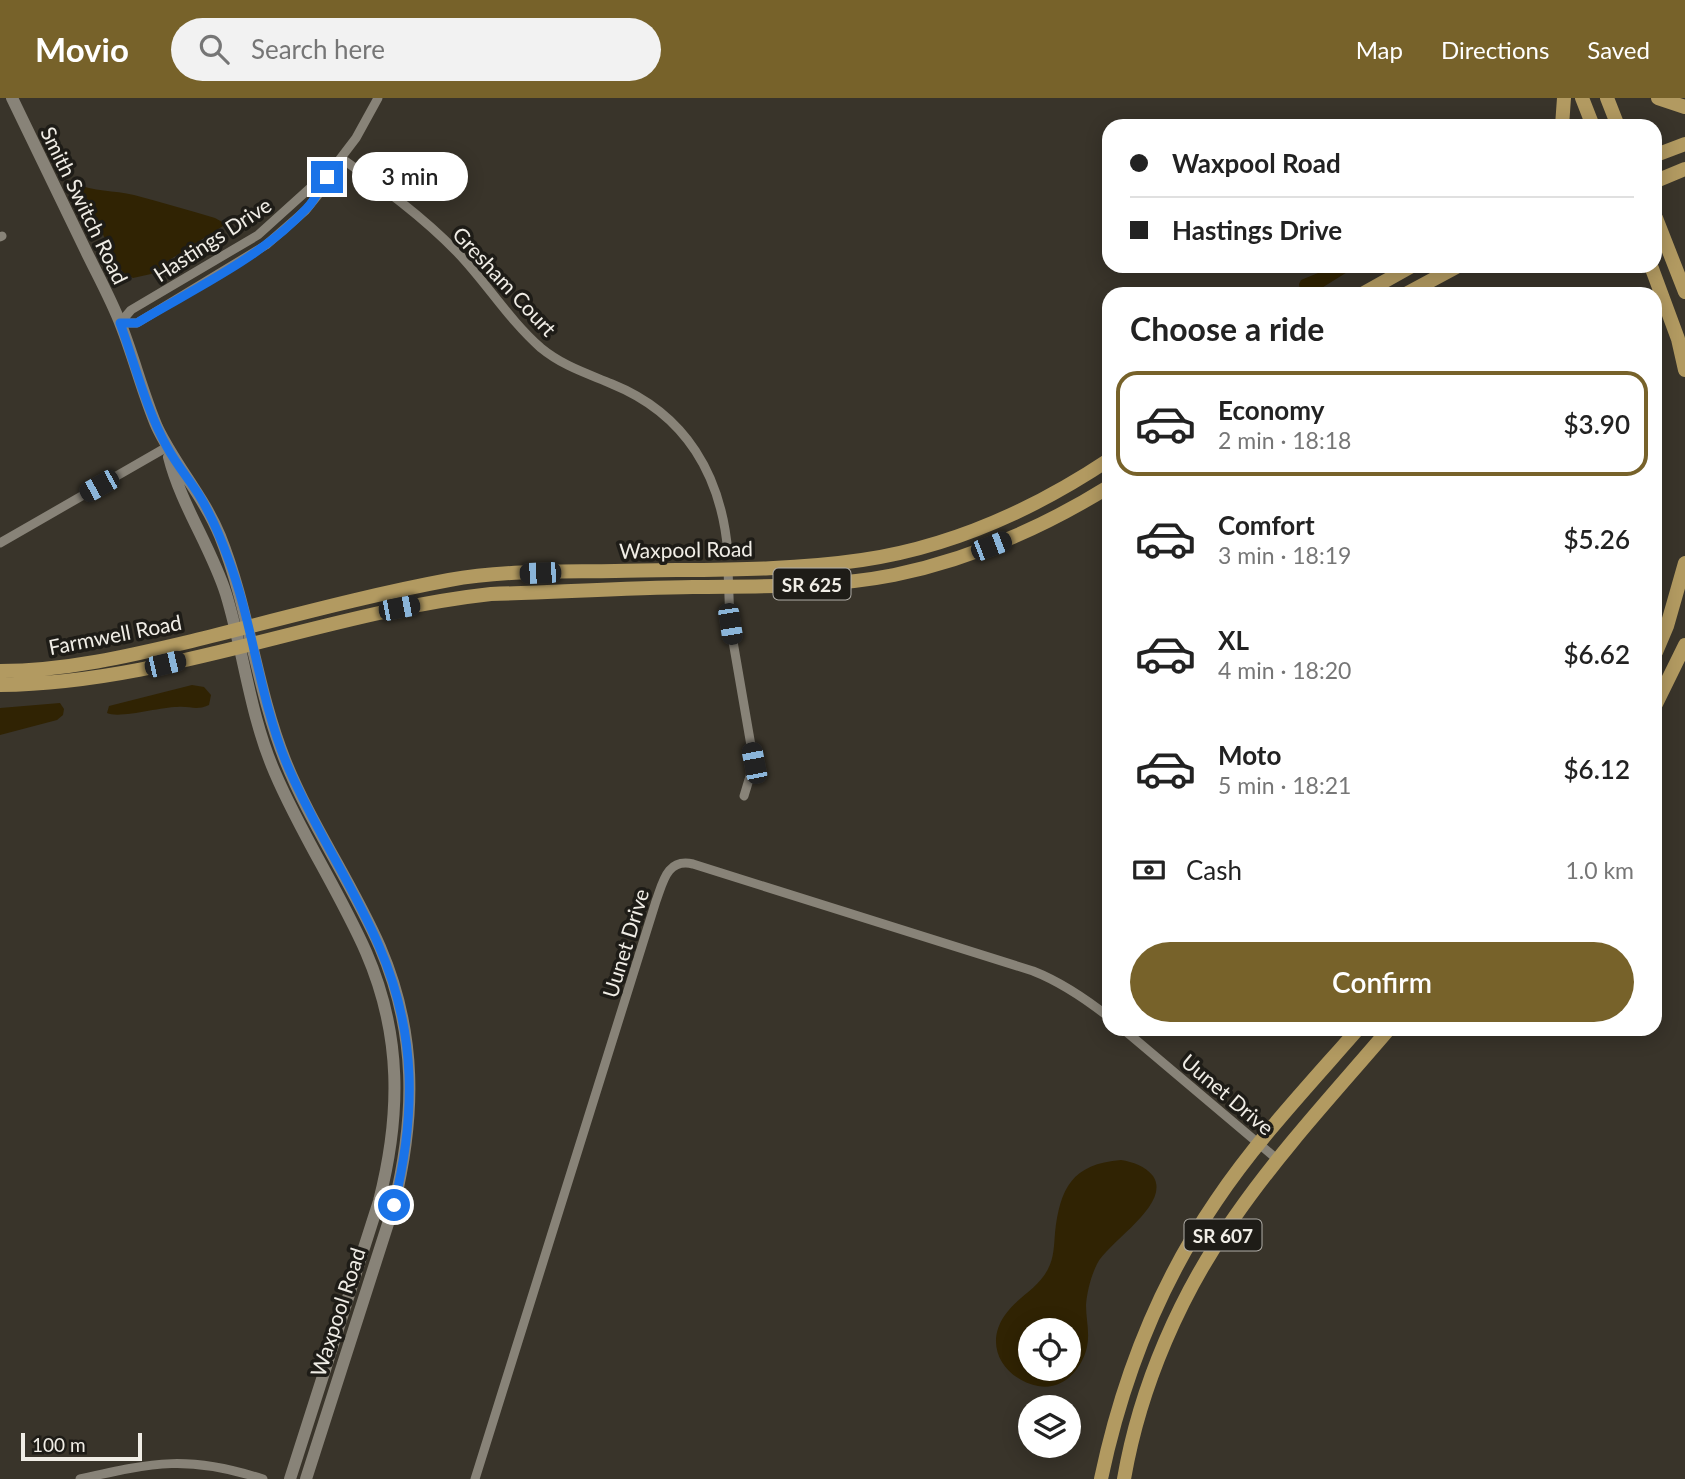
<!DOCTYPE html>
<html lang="en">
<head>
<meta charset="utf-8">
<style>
	:root { --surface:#fff; --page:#f2f2f2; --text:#222; --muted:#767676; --line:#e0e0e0; --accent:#77622a }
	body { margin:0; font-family:Lato,sans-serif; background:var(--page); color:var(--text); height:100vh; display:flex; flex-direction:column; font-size:26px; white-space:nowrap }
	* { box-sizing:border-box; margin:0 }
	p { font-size:23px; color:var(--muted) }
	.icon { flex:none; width:38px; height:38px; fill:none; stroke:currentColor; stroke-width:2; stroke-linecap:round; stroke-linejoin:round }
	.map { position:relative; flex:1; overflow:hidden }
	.panel { position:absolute; left:1102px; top:189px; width:560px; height:749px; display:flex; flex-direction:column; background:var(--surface); border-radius:21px; box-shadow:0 4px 18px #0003 }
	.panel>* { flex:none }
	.guide { position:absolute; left:1102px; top:21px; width:560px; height:154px; border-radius:21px; box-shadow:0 4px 18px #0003; display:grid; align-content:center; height:154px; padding:0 28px; background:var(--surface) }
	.fabs { position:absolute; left:1018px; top:1220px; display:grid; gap:14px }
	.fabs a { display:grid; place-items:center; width:63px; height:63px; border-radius:50%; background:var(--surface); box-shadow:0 4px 18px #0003; font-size:35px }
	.scale { position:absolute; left:21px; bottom:18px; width:121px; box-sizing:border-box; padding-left:7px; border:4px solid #f0ede6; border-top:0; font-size:19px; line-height:24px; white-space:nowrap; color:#f0ede6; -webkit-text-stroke:5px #1e1c17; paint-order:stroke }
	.end { position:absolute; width:32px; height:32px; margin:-16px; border:9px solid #1a73e8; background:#fff; box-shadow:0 0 0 4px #fff }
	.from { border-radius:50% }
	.bubble { position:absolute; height:49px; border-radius:24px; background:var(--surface); box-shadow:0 4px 18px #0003; font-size:23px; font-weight:600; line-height:49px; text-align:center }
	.car { position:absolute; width:21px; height:42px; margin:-21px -10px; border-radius:9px; box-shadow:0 0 5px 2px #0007; background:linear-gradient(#222 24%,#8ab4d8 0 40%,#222 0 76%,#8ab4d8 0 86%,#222 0) }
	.guide b { display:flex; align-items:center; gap:24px; height:66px; font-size:26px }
	.guide b+b { border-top:2px solid var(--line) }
	.guide i { width:18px; height:18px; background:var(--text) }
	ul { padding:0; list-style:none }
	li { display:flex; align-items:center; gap:21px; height:105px; margin:0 14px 10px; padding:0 14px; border:4px solid transparent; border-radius:21px }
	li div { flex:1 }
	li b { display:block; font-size:26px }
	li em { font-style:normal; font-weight:600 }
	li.current { border-color:var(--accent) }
	li>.icon { width:63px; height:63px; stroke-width:1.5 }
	h2 { padding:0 28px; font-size:32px; line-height:84px }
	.pay { display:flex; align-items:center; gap:18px; height:77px; padding:0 28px; font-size:26px }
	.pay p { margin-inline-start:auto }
	.button { display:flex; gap:14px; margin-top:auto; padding:14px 28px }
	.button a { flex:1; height:80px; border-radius:42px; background:var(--accent); color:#fff; font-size:28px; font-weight:600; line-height:80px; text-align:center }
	header { display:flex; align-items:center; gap:42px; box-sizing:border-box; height:98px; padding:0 35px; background:var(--accent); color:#fff }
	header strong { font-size:33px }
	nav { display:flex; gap:38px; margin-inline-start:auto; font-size:24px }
	.search { width:490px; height:63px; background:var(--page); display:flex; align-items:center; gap:18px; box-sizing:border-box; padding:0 24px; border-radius:38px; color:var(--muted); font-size:26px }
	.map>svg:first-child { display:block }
</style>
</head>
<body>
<header>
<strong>Movio</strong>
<div class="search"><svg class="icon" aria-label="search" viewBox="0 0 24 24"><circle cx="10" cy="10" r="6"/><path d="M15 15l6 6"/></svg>Search here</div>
<nav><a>Map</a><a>Directions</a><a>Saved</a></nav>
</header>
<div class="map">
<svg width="1685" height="1381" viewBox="0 0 1685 1381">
	<rect width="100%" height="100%" fill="#39342a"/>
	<!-- water -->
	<path fill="#302303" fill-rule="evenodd" d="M75,85C93,94 114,92 134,97C161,104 188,112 215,120L224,125L223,128L163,166L159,172L151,176L133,180L124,175L119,169L85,100Z
		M1335,168H1357L1312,196L1300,194L1299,186L1301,182Z
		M192,587L204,589L211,597L209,607C195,613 192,608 177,609C160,609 119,621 107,615L109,608Z
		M60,605L64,611L63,617L57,622L0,637V610Z
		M1121,1062C1133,1064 1145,1068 1153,1078C1172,1106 1109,1143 1097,1166C1091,1178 1087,1194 1086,1207C1086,1221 1090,1235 1087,1249C1082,1271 1063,1293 1038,1288C1004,1281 983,1248 1005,1217C1017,1199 1038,1191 1048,1171C1054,1160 1054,1147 1055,1135C1060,1090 1072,1066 1121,1062ZM1069,1232V1270H1031V1232Z"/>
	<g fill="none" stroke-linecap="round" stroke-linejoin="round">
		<!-- street -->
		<path stroke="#888378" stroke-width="9" d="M341,60C382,89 422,118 457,154C486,184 509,222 541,250C563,268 586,275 612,286C686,316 722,378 728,456
			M0,139L2,138
			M120,225H137L266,147L306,112L318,97L321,86L356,40L378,0
			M120,225L131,212L258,137L310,90L321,86
			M0,445L167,349
			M728,471L730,526L754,665L744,698
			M1123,931L1278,1062
			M80,1381C155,1364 188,1357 263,1381
			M475,1381L656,803C663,784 667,760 693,766L1033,873C1061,884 1086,901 1110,920"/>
		<!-- secondary -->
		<path stroke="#888378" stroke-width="12" d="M12,0C36,50 61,101 85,151C97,176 111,201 121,227C134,260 143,296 157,329C175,367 204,399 220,438C249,510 256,589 285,662C311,727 352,785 380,849C417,935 416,1017 394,1107L306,1381
			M169,359C181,407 211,449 226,496C244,555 250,618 275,675C301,736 339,793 366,854C402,937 401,1017 379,1103L290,1381"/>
		<!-- primary -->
		<path stroke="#b29a61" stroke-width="14" d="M1582,0L1593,28
			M1607,0L1618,28
			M1658,0L1685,9
			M1562,28L1564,0
			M1656,57L1685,46
			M1656,83L1685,71
			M1656,120L1685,194
			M1651,168L1678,241L1685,272
			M1362,196L1412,168
			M1406,196L1458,168
			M1656,554L1667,528L1685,465
			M0,573C65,573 129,558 192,543C277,522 363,498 449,482C503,472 560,474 615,473C697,471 780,474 862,462C951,449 1035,411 1110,361
			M0,587C168,585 325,514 491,496C558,494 626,490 693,489C760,488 828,490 894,477C971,461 1044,429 1110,388
			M1656,606L1685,547
			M1101,1381C1122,1281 1158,1188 1216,1103C1257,1042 1309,987 1358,931
			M1124,1381C1140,1288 1181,1194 1236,1117C1282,1051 1337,992 1389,931"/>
	</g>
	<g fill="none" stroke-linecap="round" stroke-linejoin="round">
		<!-- route -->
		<path stroke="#1a73e8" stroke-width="9" d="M327,79C318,89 318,99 307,110C261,160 195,190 137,225H120C135,266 146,311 167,349C176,366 189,381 199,397C211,417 220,438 228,460C253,525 259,598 286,664C312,727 352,785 379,848C417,935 416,1017 394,1107"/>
	</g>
	<g text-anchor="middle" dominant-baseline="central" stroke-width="7" stroke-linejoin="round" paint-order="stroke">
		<!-- shield labels -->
		<g fill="#1e1c17" stroke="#b1aea8" stroke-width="2">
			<rect x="773.5" y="470.5" width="77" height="31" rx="5"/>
			<rect x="1184.5" y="1121.5" width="77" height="31" rx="5"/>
		</g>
		<g font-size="19" font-weight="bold" fill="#f0ede6">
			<text x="812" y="486">SR 625</text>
			<text x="1223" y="1137">SR 607</text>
		</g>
		<!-- street labels -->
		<g font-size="21" fill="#f0ede6" stroke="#1e1c17">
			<text transform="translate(85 107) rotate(64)">Smith Switch Road</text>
			<text transform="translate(212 141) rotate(-33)">Hastings Drive</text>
			<text transform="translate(505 183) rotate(47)">Gresham Court</text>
			<text transform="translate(686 451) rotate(-1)">Waxpool Road</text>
			<text transform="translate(115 536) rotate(-11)">Farmwell Road</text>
			<text transform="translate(625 845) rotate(-73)">Uunet Drive</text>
			<text transform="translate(1228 996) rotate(40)">Uunet Drive</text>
			<text transform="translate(337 1214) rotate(-72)">Waxpool Road</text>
		</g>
	</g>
</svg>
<div class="fabs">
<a><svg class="icon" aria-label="locate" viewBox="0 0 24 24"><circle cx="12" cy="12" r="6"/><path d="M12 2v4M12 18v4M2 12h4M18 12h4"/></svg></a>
<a><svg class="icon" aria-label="layers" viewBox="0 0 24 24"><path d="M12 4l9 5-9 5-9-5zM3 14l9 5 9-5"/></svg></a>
</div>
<div class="scale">100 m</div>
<i class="end from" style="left:394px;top:1107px"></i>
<i class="end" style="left:327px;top:79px"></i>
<div class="bubble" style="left:352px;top:54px;width:116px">3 min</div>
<i class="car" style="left:99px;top:388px;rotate:241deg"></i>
<i class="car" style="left:991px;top:448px;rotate:69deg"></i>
<i class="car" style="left:540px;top:475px;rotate:268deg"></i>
<i class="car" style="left:399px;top:510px;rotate:79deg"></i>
<i class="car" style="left:730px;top:526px;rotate:171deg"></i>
<i class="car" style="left:165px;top:566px;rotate:77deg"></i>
<i class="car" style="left:754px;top:665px;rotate:349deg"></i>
<div class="guide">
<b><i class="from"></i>Waxpool Road</b>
<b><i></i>Hastings Drive</b>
</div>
<section class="panel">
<h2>Choose a ride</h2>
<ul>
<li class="current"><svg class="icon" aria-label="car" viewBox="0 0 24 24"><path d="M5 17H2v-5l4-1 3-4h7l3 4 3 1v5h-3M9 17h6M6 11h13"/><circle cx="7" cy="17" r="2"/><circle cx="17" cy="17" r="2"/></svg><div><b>Economy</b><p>2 min · 18:18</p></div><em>$3.90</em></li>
<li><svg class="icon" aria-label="car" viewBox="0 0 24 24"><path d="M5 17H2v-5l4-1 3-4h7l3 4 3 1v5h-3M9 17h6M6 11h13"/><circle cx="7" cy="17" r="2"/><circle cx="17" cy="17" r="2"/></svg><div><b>Comfort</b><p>3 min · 18:19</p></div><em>$5.26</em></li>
<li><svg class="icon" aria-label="car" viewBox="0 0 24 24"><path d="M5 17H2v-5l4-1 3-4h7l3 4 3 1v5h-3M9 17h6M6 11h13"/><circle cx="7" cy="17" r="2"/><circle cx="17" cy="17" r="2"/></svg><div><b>XL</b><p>4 min · 18:20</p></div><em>$6.62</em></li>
<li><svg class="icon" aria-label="car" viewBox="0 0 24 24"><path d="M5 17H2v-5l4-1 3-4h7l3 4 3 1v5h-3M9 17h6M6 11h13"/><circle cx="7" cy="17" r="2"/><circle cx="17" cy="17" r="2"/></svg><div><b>Moto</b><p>5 min · 18:21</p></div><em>$6.12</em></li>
</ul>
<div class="pay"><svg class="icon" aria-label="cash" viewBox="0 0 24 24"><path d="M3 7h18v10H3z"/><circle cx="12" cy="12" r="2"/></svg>Cash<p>1.0 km</p></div>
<div class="button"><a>Confirm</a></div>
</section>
</div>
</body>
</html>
